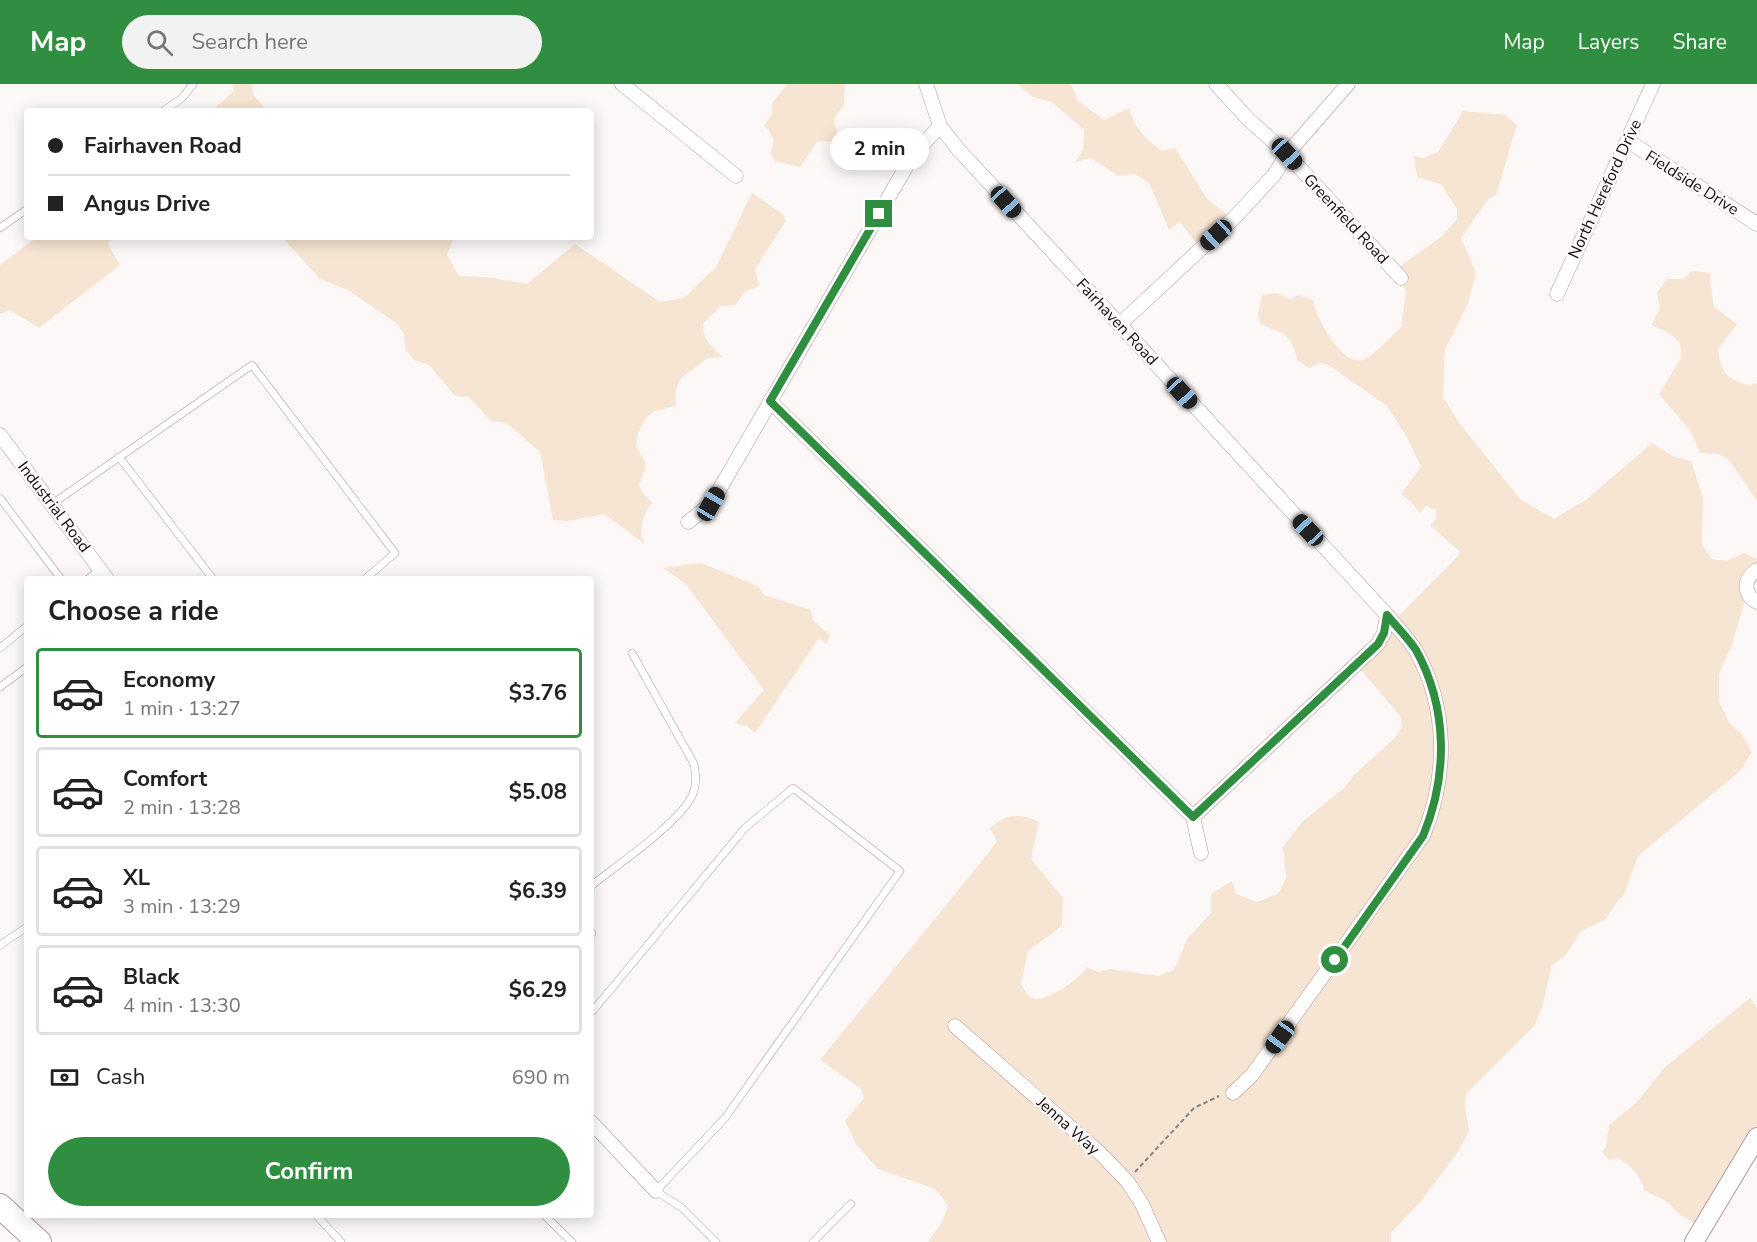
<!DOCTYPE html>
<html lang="en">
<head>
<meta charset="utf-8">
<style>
	:root { --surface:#fff; --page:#f2f2f2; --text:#222; --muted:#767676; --line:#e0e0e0; --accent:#2f8e40 }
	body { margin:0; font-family:"Nunito Sans",sans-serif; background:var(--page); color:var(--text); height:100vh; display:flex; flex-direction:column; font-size:22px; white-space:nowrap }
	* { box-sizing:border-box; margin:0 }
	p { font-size:20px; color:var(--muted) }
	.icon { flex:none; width:33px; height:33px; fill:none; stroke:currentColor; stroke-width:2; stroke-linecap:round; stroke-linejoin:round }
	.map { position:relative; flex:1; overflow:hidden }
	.panel { position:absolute; left:24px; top:492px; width:570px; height:642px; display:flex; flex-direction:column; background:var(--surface); border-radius:6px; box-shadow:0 3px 15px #0003 }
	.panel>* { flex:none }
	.guide { position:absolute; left:24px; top:24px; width:570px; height:132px; border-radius:6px; box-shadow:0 3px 15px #0003; display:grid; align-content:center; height:132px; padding:0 24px; background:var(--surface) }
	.end { position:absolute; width:27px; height:27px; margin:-14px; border:8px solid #2f8e40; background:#fff; box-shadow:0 0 0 3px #fff }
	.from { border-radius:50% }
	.bubble { position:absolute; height:42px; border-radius:21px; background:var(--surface); box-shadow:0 3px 15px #0003; font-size:20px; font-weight:700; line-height:42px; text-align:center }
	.car { position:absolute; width:18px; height:36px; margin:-18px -9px; border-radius:8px; box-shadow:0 0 4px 2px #0007; background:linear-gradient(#222 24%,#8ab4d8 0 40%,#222 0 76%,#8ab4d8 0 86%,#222 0) }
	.guide b { display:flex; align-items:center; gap:21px; height:57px; font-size:22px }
	.guide b+b { border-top:2px solid var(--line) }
	.guide i { width:15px; height:15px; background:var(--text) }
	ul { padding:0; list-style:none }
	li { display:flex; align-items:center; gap:18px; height:90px; margin:0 12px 9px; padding:0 12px; border:3px solid var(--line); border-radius:6px }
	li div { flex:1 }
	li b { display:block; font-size:22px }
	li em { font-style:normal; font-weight:700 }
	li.on { border-color:var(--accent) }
	li>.icon { width:54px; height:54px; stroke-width:1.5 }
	h2 { padding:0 24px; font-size:27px; line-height:72px }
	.pay { display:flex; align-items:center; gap:15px; height:66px; padding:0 24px; font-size:22px }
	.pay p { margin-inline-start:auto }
	.cta { display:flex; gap:12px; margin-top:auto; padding:12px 24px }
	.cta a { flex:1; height:69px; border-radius:36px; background:var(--accent); color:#fff; font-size:24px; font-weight:700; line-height:69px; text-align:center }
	header { display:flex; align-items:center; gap:36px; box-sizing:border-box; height:84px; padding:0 30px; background:var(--accent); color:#fff }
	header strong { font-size:28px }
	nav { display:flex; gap:33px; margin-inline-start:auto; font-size:21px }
	.search { width:420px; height:54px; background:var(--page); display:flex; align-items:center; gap:15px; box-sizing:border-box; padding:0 21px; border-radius:33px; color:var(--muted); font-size:22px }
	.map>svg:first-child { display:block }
</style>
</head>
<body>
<header>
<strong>Map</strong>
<div class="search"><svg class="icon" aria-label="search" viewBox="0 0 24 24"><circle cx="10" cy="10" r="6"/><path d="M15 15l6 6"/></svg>Search here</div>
<nav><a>Map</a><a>Layers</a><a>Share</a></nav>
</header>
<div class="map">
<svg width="1757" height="1158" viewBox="0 0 1757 1158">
	<rect width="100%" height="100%" fill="#fdf8f8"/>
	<!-- green -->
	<path fill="#f6e5d2" d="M234,0H252L253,11L265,24L264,27H211L233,8Z
		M788,0H845L844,20L834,35L840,61L826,57L817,58L800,83L775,77L770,69C776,59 773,50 764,42L772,29V19Z
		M1017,0H1071L1078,17L1104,36L1129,24C1133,42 1147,57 1162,67L1175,64L1208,116L1231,133L1199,163L1180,138L1169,146L1149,99L1135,90L1118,92L1091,74L1075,78L1083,66L1084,46L1052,18L1033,13Z
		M1463,27L1505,31L1517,41L1496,111L1488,115L1461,154L1476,189L1468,220L1445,266L1443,313L1460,340L1520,415L1554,435L1587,415L1652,359L1674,373L1691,377L1703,413L1702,461L1712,475L1726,477L1744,469L1757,475V497L1746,512L1732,561L1719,590V617L1730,640L1742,650L1752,668L1740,687L1638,772L1624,811L1616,819L1606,835L1580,848L1566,871L1552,881L1542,924L1533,943L1466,1010L1465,1022L1469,1047L1458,1068L1421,1117L1391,1149V1158H928L942,1138L948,1121L935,1105L878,1085L856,1060L845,1037L864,1014L860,1004L820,976L990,767L997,757L990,744C1006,729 1020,729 1039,738L1031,775L1063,814L1062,842L1028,867L1021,900L1029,913C1033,914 1039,916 1043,914C1058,909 1078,896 1087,883L1098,888L1110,885L1158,892L1174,886L1188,854L1211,829V810L1232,797L1236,810L1257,818L1278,810L1286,794L1283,763L1302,738L1345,703L1354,691L1395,654L1402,643L1400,632L1356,580L1394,537L1457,473L1460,468L1430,441L1436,435L1437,426L1426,422L1420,429L1411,418L1401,410L1421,383L1408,355L1387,322L1327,280L1320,279L1309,284L1297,276C1291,248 1284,250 1260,240L1258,230L1262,211L1277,209L1289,215L1299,211L1313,216C1316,233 1341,282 1362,276C1372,274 1392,251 1401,243L1406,207L1392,188L1441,153L1457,135V125L1441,100L1417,93L1414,72L1423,74L1438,68Z
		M752,109L784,131L786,137L755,185L759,202L744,208L736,221L721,222L703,240C702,255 712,264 723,273L707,274C687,293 673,290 676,322L654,327L647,333L638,348L636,363L646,379C642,403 631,397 652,419C642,431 638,446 645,460L604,430L569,437L553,436L540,368L507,339L491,337L469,313L455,312L429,281L414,276L405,265L404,249L396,239L348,206L320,195L282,153H454L447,171L459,192L487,193L527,200L575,160L660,218L684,214L716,183Z
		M37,153H111L108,160L120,181L39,244L10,226L0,230V181Z
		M1692,187L1711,189L1710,195L1714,223L1737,240L1718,265C1721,289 1727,294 1749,302L1757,299V417L1729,376L1720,370L1700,369L1691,348L1659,310L1681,274L1680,259L1671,250L1651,241L1660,225L1657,208L1667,195H1684Z
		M701,479L758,502L764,511L811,526L813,536L830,551L826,560L819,554L755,649L747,642L735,639L764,606L686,500L663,484Z
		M1750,914L1757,924V1047L1695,1140L1677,1128L1669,1119L1644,1106C1640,1091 1631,1081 1617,1074L1609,1076L1602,1068L1606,1062L1609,1041L1636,1019L1665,983Z"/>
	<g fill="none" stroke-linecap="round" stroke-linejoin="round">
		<defs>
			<path id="lane" d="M163,27L182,14L193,0
				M0,144L27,125
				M119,373L213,495
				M0,414L61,495
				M52,420L252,281L395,469L365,495
				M88,495L100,486
				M0,564L27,542
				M0,603L27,583
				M591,802C617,781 678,740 692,712C697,701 696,691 694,680L632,569
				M591,849H592
				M0,861L27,843
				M591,929L745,744L793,704L900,787L725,1034L656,1107L682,1124L716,1158
				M316,1131L341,1158
				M544,1131L572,1158
				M813,1158L851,1120"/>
			<path id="street" d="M622,0L736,92
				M926,0L940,42L958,65L1387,531C1396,542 1408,554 1416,567C1448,624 1448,692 1423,752L1252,991L1233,1009
				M1216,0L1248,35L1287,70L1401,194
				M1628,57L1757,140
				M1557,210L1653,0
				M1119,241L1233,135L1274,91L1287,70L1348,0
				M770,317L1193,733
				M0,351L107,495
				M688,438L711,420L913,71L940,42
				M1757,486C1743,495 1743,510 1757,518
				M1193,733L1378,560L1384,549L1387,531
				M1193,733L1201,769
				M955,942L1100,1069L1127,1097L1142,1120L1159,1158
				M591,1038L656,1107"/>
			<path id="secondary" d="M1694,1158L1757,1053"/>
			<path id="highway" d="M0,1122L39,1158"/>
		</defs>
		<!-- lane casing -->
		<use href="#lane" stroke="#b39a9a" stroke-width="8"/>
		<!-- street casing -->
		<use href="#street" stroke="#b39a9a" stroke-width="15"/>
		<!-- secondary casing -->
		<use href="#secondary" stroke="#b39a9a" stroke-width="20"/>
		<!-- highway casing -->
		<use href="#highway" stroke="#b39a9a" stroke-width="26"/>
		<!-- path -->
		<path stroke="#888181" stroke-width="2" stroke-dasharray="4.5 3" stroke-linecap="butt" d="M1135,1088L1194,1024L1219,1012"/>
		<!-- lane -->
		<use href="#lane" stroke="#fff" stroke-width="7"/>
		<!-- street -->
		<use href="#street" stroke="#fff" stroke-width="14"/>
		<!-- secondary -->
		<use href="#secondary" stroke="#fff" stroke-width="18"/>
		<!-- highway -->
		<use href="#highway" stroke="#fff" stroke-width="24"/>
	</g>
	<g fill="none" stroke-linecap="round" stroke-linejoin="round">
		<!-- route -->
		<path stroke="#2f8e40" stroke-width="8" d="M879,130L770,317L1193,733L1378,560L1384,549L1387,531C1396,542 1408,554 1416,566C1448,624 1448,692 1423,752L1335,876"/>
	</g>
	<g text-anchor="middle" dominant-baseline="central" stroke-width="5" stroke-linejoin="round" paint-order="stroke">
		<!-- street labels -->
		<g font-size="16" fill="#160d0e" stroke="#fdf8f8">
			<text transform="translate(1692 99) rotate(32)">Fieldside Drive</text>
			<text transform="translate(1605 105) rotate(-65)">North Hereford Drive</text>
			<text transform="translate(1346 135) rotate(47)">Greenfield Road</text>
			<text transform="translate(1117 238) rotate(47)">Fairhaven Road</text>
			<text transform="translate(54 423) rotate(53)">Industrial Road</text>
			<text transform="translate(1068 1042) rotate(42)">Jenna Way</text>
		</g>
	</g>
</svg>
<i class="end from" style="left:1335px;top:876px"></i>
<i class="end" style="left:879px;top:130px"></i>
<div class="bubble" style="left:830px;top:44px;width:99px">2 min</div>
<i class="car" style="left:1287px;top:70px;rotate:137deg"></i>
<i class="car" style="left:1006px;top:118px;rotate:138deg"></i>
<i class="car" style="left:1216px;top:151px;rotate:227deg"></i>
<i class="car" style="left:1182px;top:309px;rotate:137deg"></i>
<i class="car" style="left:711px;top:420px;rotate:30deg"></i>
<i class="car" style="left:1308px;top:446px;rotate:317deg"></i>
<i class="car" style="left:1280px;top:953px;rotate:216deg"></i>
<div class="guide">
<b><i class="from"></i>Fairhaven Road</b>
<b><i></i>Angus Drive</b>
</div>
<section class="panel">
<h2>Choose a ride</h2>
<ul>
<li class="on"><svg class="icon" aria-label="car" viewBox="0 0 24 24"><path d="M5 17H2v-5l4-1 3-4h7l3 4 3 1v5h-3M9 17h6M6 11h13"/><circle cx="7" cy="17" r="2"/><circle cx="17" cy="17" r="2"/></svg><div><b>Economy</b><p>1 min · 13:27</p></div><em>$3.76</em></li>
<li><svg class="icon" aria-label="car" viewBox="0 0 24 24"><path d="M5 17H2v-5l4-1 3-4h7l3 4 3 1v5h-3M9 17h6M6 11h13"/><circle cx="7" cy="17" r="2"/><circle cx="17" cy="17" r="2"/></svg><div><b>Comfort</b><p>2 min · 13:28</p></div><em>$5.08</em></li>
<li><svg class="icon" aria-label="car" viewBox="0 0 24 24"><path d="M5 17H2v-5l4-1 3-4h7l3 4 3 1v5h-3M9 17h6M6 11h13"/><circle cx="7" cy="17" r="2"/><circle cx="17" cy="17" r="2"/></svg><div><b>XL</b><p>3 min · 13:29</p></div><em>$6.39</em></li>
<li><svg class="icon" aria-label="car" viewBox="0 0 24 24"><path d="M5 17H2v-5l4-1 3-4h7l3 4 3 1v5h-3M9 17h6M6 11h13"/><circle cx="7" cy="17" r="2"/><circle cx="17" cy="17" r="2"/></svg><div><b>Black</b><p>4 min · 13:30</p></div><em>$6.29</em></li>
</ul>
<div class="pay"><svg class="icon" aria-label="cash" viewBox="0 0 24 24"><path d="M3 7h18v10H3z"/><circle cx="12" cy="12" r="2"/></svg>Cash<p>690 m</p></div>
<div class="cta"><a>Confirm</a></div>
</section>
</div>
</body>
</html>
